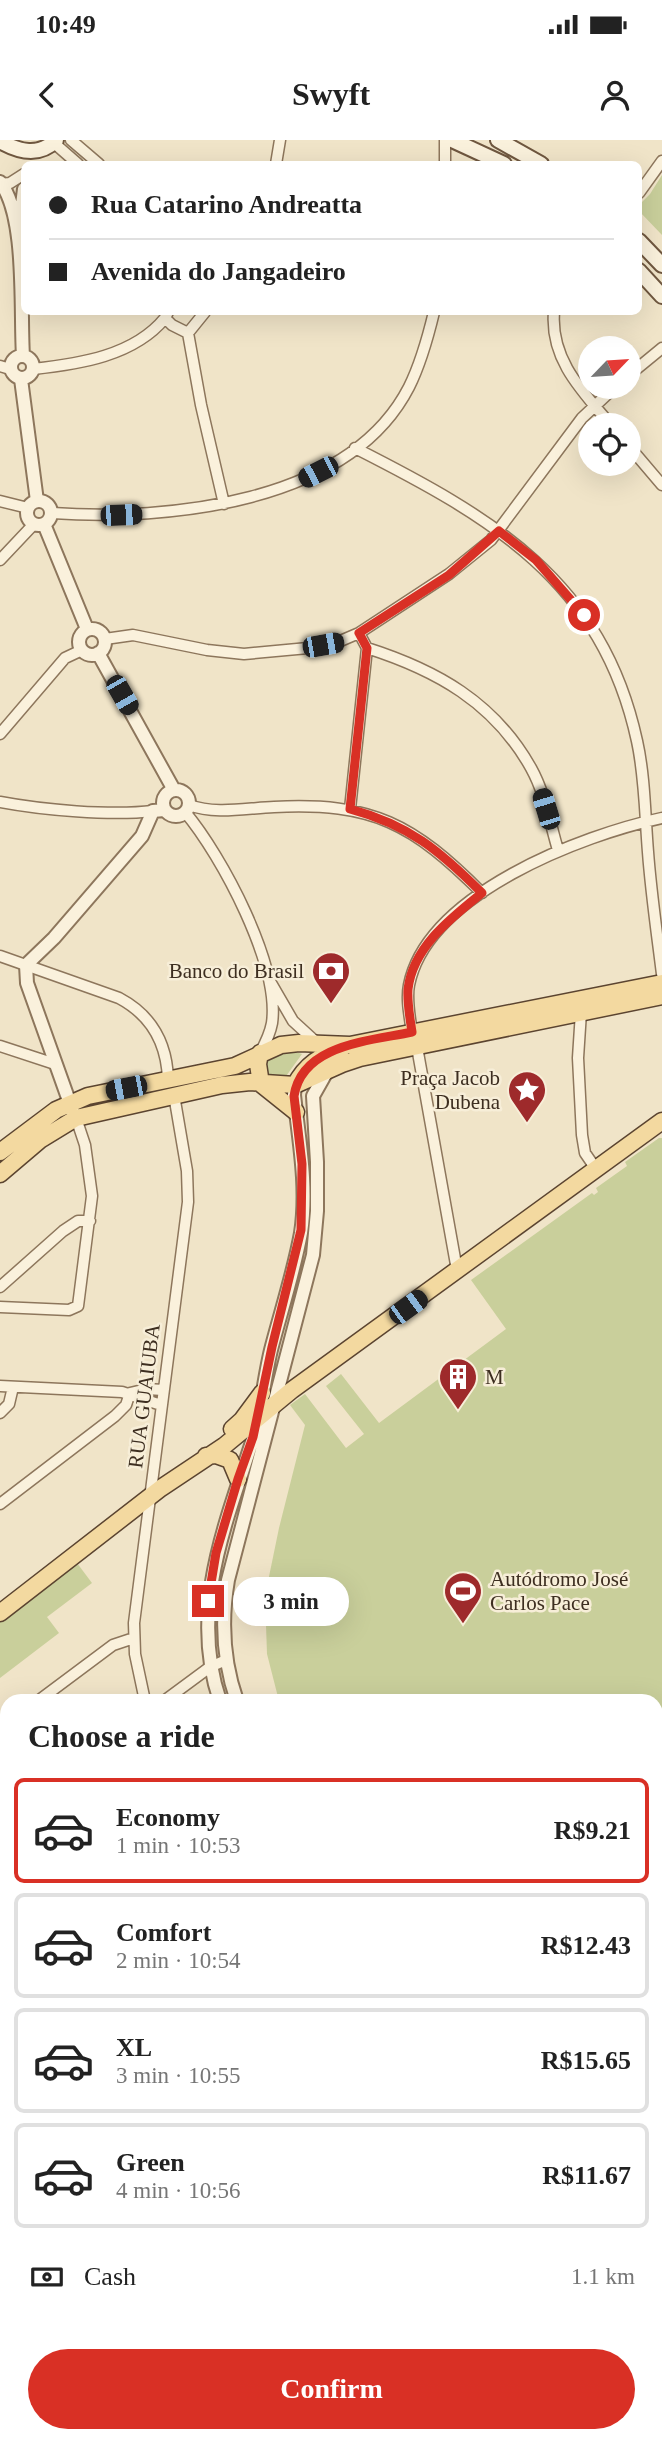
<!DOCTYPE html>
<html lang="en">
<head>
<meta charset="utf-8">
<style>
	:root { --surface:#fff; --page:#f2f2f2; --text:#222; --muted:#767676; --line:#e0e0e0; --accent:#d93025 }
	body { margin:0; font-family:Georgia,serif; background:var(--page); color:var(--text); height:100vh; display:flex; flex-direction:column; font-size:26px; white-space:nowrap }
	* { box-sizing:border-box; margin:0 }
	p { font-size:23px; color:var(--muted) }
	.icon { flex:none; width:38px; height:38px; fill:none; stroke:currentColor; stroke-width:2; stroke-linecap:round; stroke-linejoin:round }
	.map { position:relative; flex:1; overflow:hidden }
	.panel { position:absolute; left:0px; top:1554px; width:663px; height:749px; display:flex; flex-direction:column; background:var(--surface); border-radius:21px 21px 0 0; box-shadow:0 7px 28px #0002 }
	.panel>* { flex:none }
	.guide { position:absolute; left:21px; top:21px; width:621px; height:154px; border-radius:10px; box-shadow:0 7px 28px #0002; display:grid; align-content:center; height:154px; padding:0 28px; background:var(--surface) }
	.needle { width:46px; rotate:65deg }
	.controls { position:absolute; left:578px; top:196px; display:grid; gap:14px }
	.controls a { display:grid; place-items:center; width:63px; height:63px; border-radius:50%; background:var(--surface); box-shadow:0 7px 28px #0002; font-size:35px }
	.end { position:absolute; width:32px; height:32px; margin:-16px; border:9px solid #d93025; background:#fff; box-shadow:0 0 0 4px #fff }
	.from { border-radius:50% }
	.bubble { position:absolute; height:49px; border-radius:24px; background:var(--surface); box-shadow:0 7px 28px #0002; font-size:23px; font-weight:700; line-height:49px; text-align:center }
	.car { position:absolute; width:21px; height:42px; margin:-21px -10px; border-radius:9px; box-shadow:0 0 5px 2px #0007; background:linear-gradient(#222 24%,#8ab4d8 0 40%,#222 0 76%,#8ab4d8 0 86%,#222 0) }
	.guide b { display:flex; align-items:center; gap:24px; height:66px; font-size:26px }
	.guide b+b { border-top:2px solid var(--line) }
	.guide i { width:18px; height:18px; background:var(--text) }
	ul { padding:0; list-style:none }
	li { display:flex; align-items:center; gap:21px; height:105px; margin:0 14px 10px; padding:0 14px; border:4px solid var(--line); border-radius:10px }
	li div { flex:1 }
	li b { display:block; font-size:26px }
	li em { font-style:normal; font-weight:700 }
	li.on { border-color:var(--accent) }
	li>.icon { width:63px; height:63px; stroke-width:1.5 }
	h2 { padding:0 28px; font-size:32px; line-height:84px }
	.pay { display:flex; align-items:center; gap:18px; height:77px; padding:0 28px; font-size:26px }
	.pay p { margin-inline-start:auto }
	.cta { display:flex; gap:14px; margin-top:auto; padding:14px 28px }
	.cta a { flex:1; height:80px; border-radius:42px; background:var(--accent); color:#fff; font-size:28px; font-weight:700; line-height:80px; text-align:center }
	.status { display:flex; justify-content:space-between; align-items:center; height:49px; padding:0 35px; background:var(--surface); direction:ltr }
	.status svg { height:19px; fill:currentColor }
	header { display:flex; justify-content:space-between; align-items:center; height:91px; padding:0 28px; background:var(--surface); font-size:32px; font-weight:700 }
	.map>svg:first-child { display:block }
</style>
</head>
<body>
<div class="status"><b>10:49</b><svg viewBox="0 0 49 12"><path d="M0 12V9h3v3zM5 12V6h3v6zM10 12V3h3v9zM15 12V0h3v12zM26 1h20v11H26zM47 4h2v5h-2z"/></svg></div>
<header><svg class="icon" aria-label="back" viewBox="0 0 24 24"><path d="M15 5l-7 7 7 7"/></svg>Swyft<svg class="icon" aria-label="person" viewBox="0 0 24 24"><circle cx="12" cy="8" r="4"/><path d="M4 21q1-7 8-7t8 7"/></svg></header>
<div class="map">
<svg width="662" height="2303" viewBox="0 0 662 2303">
	<rect width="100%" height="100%" fill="#f0e4c8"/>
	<!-- green -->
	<path fill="#c9cf9b" d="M662,35V95L639,71V65L650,54Z
		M289,910L302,914L284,939L264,938L263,918Z
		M659,998H662V1988L656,1987V1561H279L267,1514L265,1456L279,1388L305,1285L290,1265L305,1254L346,1308L364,1294L326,1246L341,1234L379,1283L506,1189L471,1140L592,1053L594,1055L598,1052L596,1048L627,1026L625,1022Z
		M77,1423L92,1443L47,1477L59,1493L0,1538V1482Z"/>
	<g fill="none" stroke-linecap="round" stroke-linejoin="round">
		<defs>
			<path id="minor" d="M71,0L99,24
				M54,3L78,24
				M276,24L280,0
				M445,24V0
				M0,44L10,43L24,34
				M639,53L662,21
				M168,172L165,178L172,185L188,193
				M554,172C550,220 583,252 611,285
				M188,193L201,265L224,364
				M188,193L205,172
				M0,226L10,229
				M33,229C79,224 134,216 165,178
				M628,236L662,208
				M628,305L662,345
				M355,308C491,377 602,440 637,601C645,637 645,676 648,712C651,753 657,793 662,834
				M0,361L28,368
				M52,373C167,381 349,364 409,247C421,223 428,197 434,172
				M0,420L34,384
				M105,499L133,495L207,510L244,514L308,508L338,502L359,493L449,434L491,400L582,278L615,247
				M367,508C436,530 494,562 531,628C545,653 550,683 558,710
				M0,594L65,518L82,510
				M0,662C42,670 111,676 153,671
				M189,665C216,675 246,668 274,667C373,662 413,684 482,753
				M350,669L367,508L359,493
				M185,672C222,716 280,825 272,883C270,894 265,904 260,913
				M0,816L119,858C151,875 167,903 168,940
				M271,843L293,881L317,903
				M581,872L578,918L582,995L585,1013L596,1029
				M412,893C410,877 406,860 409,845C427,754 582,695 662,678
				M0,906L55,924
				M417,907L457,1130
				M0,1147L63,1091L78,1081H90
				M0,1167L69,1170L78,1166L92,1056L85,1005L76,978
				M0,1246L122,1252L161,1265
				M130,1253L147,1249L163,1250
				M0,1273L9,1264L13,1247
				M0,1364L115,1276L126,1265L130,1253
				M38,1561L113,1505L134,1498
				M145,1561L135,1514L134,1483L188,1062L187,1031L174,955
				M164,1561L210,1527L226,1520
				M2,1589L7,1585
				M0,1682L7,1676
				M0,1774L7,1769
				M0,1863L7,1858
				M0,1953L7,1948
				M0,2046L7,2040
				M656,2094L662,2095
				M0,2140L7,2135
				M656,2167L662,2168
				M0,2220L7,2216
				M656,2240H662
				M0,2253L7,2277
				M656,2258L662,2271
				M0,2294L7,2291
				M14,2296L17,2303
				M140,2303L147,2296
				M319,2303L324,2296
				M332,2303L333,2296
				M390,2303L395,2296
				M490,2303L495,2296"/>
			<path id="tertiary" d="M0,42C27,76 20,171 23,216
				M20,81L24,49
				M11 227a11 11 0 1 1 22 0a11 11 0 1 1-22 0Z
				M21,239L37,361
				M27 373a12 12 0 1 1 24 0a12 12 0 1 1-24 0Z
				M44,384L87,489
				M79 502a13 13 0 1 1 26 0a13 13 0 1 1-26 0Z
				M98,513L174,650
				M163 663a13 13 0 1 1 26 0a13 13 0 1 1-26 0Z
				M73,972L27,843L26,825L54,798L142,696L153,671L164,670
				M220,1561C189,1471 225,1385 253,1299C262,1269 264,1236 272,1206C282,1168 294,1131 301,1093C308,1047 299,1000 294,955L295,945
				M237,1561C223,1521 221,1481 228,1440L313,1115L317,1071V1022L313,956L326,933
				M656,2003L662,2004
				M656,2020L662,2021
				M250,2303L258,2296
				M542,2303L544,2296"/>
			<path id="secondary" d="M452,0L504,24
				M498,0L541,24
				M0,1C19,12 39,17 56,0
				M639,101L662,125
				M639,131L662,156"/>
			<path id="primary" d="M260,913L258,924L261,944L296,972
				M295,945C306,924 320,916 342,908
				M0,1012L56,970L88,956L235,926L281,905L299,903L350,905L662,843
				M0,1034L40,1000L76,978L222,945L250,942L295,945L342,924L360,918L662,856
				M232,1289L242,1280L262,1253
				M206,1316L216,1315L230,1320L238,1339
				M0,1473L161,1348L224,1306L292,1250L662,981"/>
		</defs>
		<!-- minor casing -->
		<use href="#minor" stroke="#8d765c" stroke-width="13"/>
		<!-- tertiary casing -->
		<use href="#tertiary" stroke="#8d765c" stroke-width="16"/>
		<!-- secondary casing -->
		<use href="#secondary" stroke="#6f573f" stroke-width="18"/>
		<!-- primary casing -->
		<use href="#primary" stroke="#5b4430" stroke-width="19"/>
		<!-- minor -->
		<use href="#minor" stroke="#faf1dc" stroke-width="10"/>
		<!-- tertiary -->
		<use href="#tertiary" stroke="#faf1dc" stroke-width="12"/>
		<!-- secondary -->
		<use href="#secondary" stroke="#faf1dc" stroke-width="14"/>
		<!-- primary -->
		<use href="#primary" stroke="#f3d9a0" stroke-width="16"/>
	</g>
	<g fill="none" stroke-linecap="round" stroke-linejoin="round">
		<!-- route -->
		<path stroke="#d93025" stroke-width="9" d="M208,1461L216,1413L238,1339L253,1297L272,1207L301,1090L302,1024L294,956C302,904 370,901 412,892C410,878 407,863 408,849C413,807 451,778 482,753C439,710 409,685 350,669L367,508L359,493L449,435L499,391L536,420L584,475"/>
	</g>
	<!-- icons -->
	<defs>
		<symbol id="bank-pin" viewBox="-11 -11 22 30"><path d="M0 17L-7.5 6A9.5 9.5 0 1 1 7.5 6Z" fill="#9e2a2b" stroke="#f7eed8"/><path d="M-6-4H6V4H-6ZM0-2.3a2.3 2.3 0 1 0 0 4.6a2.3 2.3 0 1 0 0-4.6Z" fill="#fff"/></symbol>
		<symbol id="sight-pin" viewBox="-11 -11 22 30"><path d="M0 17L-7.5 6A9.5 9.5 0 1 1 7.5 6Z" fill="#9e2a2b" stroke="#f7eed8"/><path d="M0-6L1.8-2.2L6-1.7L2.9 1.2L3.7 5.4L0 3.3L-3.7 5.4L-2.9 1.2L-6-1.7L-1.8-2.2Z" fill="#fff"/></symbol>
		<symbol id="building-pin" viewBox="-11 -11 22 30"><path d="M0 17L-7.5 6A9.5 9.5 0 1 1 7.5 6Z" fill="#9e2a2b" stroke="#f7eed8"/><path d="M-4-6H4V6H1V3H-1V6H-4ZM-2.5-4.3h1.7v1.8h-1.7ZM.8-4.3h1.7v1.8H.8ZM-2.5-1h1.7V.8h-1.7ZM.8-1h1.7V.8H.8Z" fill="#fff"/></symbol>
		<symbol id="stadium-pin" viewBox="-11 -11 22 30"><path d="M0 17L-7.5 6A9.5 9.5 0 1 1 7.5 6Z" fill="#9e2a2b" stroke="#f7eed8"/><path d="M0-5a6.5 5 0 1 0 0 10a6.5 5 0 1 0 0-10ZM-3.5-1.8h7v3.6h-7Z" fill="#fff"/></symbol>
	</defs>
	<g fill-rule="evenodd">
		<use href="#bank-pin" x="309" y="809" width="44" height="60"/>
		<use href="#sight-pin" x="505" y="928" width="44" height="60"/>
		<use href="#building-pin" x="436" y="1215" width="44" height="60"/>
		<use href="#stadium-pin" x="441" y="1429" width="44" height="60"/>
	</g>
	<g text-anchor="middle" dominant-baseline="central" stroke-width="5" stroke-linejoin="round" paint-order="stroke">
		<!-- poi labels -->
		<g font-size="21" fill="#3d2e20" stroke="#f7eed8" text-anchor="end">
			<text x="304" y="831">Banco do Brasil</text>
			<text x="500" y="938">Praça Jacob<tspan x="500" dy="24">Dubena</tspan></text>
			<text x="485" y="1237" text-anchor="start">M</text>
			<text x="490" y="1439" text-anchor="start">Autódromo José<tspan x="490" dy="24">Carlos Pace</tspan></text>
		</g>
		<!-- street labels -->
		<g font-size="21" fill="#3d2e20" stroke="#f7eed8">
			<text transform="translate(144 1256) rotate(-83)">RUA GUAIUBA</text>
		</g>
	</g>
</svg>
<div class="controls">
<a><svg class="needle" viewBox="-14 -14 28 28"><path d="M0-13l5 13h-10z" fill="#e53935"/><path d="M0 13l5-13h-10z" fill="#767676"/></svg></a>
<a><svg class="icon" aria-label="locate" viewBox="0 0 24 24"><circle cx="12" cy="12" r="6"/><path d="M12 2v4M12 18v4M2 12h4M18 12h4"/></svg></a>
</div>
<i class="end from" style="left:584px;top:475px"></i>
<i class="end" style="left:208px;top:1461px"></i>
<div class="bubble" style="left:233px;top:1437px;width:116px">3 min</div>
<i class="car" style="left:318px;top:332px;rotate:243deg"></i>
<i class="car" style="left:121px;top:375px;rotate:88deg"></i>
<i class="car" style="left:323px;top:505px;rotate:80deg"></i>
<i class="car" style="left:122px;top:555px;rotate:150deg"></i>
<i class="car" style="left:546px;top:669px;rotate:343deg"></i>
<i class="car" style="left:126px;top:948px;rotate:259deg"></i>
<i class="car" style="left:408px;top:1167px;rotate:54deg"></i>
<div class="guide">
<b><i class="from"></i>Rua Catarino Andreatta</b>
<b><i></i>Avenida do Jangadeiro</b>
</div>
<section class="panel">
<h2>Choose a ride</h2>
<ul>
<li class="on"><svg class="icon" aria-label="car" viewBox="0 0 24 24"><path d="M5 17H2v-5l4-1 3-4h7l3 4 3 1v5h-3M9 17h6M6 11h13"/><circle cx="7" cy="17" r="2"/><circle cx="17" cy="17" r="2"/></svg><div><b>Economy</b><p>1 min · 10:53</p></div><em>R$9.21</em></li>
<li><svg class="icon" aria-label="car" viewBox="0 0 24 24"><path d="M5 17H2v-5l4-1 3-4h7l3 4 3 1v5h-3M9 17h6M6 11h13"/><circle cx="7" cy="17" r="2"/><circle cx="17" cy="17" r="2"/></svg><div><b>Comfort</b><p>2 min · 10:54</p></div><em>R$12.43</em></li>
<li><svg class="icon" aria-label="car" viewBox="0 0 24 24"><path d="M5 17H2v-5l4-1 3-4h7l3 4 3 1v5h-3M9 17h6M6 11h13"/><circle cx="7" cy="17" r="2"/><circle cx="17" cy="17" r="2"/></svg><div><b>XL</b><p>3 min · 10:55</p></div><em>R$15.65</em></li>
<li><svg class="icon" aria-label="car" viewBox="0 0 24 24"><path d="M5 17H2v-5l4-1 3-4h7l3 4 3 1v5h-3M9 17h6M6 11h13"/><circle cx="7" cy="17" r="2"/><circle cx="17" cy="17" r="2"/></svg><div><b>Green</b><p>4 min · 10:56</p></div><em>R$11.67</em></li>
</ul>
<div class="pay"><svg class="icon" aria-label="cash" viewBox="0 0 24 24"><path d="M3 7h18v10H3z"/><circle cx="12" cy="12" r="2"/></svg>Cash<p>1.1 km</p></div>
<div class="cta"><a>Confirm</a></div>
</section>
</div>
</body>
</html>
